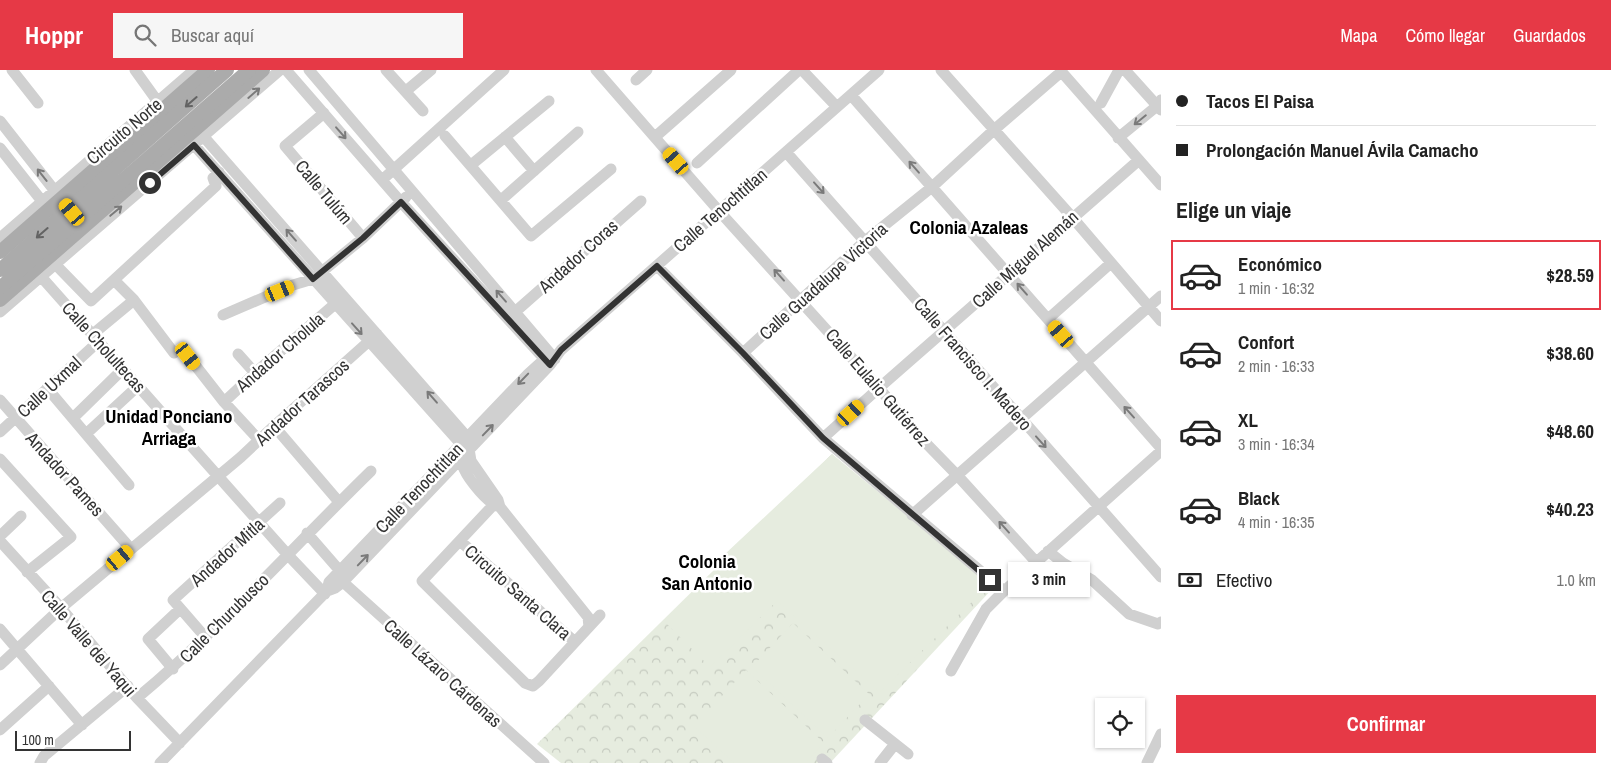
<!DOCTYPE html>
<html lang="es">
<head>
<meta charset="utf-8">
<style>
	:root { --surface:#fff; --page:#f6f6f6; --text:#222; --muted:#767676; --line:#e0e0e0; --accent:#e63946 }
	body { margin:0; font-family:"Archivo Narrow",sans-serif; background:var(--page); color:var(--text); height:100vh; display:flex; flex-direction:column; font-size:19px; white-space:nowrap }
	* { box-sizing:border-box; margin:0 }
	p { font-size:16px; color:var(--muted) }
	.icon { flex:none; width:28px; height:28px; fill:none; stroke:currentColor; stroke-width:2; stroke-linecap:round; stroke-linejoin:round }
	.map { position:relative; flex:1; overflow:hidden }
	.side { display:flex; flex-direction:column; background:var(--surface); width:450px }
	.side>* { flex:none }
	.top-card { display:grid; align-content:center; height:110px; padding:0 15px; background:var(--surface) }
	.fabs { position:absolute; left:1095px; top:628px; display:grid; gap:10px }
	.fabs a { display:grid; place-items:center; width:50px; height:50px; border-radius:0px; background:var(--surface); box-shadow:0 1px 4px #0004; font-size:25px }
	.scale { position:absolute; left:15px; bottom:12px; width:116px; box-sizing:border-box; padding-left:5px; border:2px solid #333; border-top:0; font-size:14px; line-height:18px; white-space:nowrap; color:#333; -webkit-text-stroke:4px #fff; paint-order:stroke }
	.end { position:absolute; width:22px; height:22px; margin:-11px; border:6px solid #333; background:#fff; box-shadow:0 0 0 2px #fff }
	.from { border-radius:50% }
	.bubble { position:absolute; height:35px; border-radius:0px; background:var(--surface); box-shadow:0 1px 4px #0004; font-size:16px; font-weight:700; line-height:35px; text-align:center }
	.car { position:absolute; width:15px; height:30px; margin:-15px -8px; border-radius:6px; box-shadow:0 0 4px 1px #0007; background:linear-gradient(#f5c518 24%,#345 0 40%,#f5c518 0 76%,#345 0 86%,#f5c518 0) }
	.top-card b { display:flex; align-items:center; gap:18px; height:48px; font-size:19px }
	.top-card b+b { border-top:1px solid var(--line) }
	.top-card i { width:12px; height:12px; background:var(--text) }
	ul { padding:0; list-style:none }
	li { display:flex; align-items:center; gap:15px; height:70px; margin:0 10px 8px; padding:0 5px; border:2px solid transparent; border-radius:0px }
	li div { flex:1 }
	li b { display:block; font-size:19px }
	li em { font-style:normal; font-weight:700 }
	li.selected { border-color:var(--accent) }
	li>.icon { width:45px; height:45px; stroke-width:1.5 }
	h2 { padding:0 15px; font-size:22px; line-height:60px }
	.pay { display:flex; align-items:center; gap:12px; height:55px; padding:0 15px; font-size:19px }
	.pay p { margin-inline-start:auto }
	.button { display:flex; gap:10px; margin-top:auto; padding:10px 15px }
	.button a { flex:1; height:58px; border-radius:0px; background:var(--accent); color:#fff; font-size:20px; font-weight:700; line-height:58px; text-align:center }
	header { display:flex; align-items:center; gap:30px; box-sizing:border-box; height:70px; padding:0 25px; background:var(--accent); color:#fff }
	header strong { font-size:24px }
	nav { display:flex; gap:28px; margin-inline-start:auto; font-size:18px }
	.search { width:350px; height:45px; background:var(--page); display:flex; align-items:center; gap:12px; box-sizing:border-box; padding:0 18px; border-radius:0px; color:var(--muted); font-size:19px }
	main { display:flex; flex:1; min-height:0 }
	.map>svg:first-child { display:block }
</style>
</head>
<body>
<header>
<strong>Hoppr</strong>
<div class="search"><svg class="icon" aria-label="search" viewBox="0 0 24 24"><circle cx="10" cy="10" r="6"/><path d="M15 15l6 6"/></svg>Buscar aquí</div>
<nav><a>Mapa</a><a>Cómo llegar</a><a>Guardados</a></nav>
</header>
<main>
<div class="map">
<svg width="1161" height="693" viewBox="0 0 1161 693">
	<defs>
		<pattern id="park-crowns" width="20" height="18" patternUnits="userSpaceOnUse" patternTransform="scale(1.25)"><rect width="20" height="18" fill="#e6ecdf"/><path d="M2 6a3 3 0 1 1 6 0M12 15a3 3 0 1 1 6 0" fill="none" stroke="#c6cbc0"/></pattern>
	</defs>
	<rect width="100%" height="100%" fill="#fff"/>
	<!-- park -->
	<path fill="url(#park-crowns)" d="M832,384L994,517L830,693H561L537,674Z"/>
	<!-- garden -->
	<path fill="#e6ecdf" d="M832,384L985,519L880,622L777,531L710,597L664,551L729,488L725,484Z
		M793,553L869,624L828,668L752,597Z
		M746,600L824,673L805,693H734L694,656Z"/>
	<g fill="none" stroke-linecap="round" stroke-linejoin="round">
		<!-- minor -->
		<path stroke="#d0d0d0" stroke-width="11" d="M12,0L38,33
			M135,0L158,32
			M286,0L401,132L550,295
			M309,0L555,289
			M386,0L423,41
			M596,0L719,141L879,318L920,367L957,405L1037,493
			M802,0L837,37
			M941,0L1072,147L1161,251
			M1060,0L1161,115
			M1125,0L1161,40
			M636,10L647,0
			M406,21L431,0
			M851,25L1161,378
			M1101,33L1119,0
			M324,43L285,76L363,168
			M0,51L58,125
			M203,66L467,367L471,391L498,430L500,437L588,547L589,557
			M445,66L531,166L611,99
			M505,67L534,101
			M655,67L731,0
			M1118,68L1157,36L1161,30
			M194,75L461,374C462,382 460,392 464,399C469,410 488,434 500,437
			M0,78L45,135
			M786,82L1161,507
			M697,93L799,0
			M471,95L549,31
			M382,110L504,0
			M501,130L578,62
			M0,168L194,0
			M29,193L288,485L325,524
			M55,194L91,231L216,116L213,108L219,102
			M657,196L743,283L823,368L1004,521
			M114,210L134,230L174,283
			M0,242L280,0
			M515,242L641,131
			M223,245L293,215L313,209L363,168L406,127
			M1048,249L1111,193
			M93,264L134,230
			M743,283L865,171L932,117L995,59L1061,2
			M238,284L255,303
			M188,286L224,332L259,370
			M47,318L129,415
			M0,330L131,479
			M224,332L255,303L335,234
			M73,348L123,299
			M274,356L339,432
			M0,362L99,271
			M86,364L138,316
			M823,368L879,318L1139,90
			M0,389L71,467L27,502
			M498,430L422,511L525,613L533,616L539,611L600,545
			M912,445L1161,226
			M307,463L340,501L343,512L544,693
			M0,466L21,446
			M0,471L61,538L137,628L180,673
			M460,471L575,572
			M1048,481L1063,493L1092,510L1129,544L1158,554L1161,552
			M327,521L329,512L528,304L549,285
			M0,559L82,655
			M206,568L173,530L280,433
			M0,595L61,538L241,387L274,356L377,264
			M173,599L148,569L180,539
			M951,601L986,539L1004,521L1161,381
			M137,628C221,558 293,477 371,401
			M865,650L908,684
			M0,660L49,616
			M822,689L827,693
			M40,693L44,686L128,616
			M160,693L327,521L335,518L343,512L550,295L561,280L879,0
			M880,693L895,674
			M1147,693L1161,664"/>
		<!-- major -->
		<path stroke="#ababab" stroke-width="14" d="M0,182L208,0
			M0,230L263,0"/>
		<!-- major-bridge -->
		<path stroke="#ababab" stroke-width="14" d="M0,200L227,0
			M0,218L249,0"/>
	</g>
	<!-- one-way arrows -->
	<defs><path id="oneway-shaft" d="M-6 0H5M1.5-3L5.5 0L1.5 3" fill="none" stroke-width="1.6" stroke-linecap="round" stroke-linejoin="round" transform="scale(1.25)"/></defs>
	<g stroke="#7a7a7a">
		<use href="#oneway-shaft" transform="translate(254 23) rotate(-41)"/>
		<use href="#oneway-shaft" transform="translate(1140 50) rotate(141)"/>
		<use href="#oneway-shaft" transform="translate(341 63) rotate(49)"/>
		<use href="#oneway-shaft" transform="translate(914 97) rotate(-131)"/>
		<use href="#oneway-shaft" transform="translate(42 105) rotate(-128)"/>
		<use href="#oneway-shaft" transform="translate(819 118) rotate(48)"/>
		<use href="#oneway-shaft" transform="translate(116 141) rotate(-40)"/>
		<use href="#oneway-shaft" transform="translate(291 165) rotate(-131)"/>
		<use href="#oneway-shaft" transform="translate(779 205) rotate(-132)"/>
		<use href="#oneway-shaft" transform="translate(1022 219) rotate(-131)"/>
		<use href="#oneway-shaft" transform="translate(501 226) rotate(-131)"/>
		<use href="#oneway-shaft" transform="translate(357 259) rotate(48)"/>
		<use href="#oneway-shaft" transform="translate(523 309) rotate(134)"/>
		<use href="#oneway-shaft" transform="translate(432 327) rotate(-131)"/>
		<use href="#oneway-shaft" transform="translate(1129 342) rotate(-132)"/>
		<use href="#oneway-shaft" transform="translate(488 360) rotate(-46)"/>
		<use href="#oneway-shaft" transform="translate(1041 372) rotate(48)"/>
		<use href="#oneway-shaft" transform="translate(1004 457) rotate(-132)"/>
		<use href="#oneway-shaft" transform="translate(363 490) rotate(-46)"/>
	</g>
	<g stroke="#636363">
		<use href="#oneway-shaft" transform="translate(191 32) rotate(139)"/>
		<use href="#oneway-shaft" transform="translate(42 163) rotate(139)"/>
	</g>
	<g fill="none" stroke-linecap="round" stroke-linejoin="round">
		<!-- route -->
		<path stroke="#333" stroke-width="6" d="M150,113L194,75L313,209L363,168L401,132L550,295L561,280L657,196L743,283L823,368L990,510"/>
	</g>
	<g text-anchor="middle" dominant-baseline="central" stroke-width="5" stroke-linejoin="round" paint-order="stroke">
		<!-- street labels -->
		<g font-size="18" fill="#333" stroke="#fff">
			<text transform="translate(124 61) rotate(-40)">Circuito Norte</text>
			<text transform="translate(324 122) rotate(50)">Calle Tulúm</text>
			<text transform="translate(720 140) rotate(-41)">Calle Tenochtitlan</text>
			<text transform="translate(578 186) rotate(-42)">Andador Coras</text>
			<text transform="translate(1025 189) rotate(-42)">Calle Miguel Alemán</text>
			<text transform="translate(823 211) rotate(-42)">Calle Guadalupe Victoria</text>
			<text transform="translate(104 277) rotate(48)">Calle Cholultecas</text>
			<text transform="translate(280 282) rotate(-41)">Andador Cholula</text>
			<text transform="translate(973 294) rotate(49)">Calle Francisco I. Madero</text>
			<text transform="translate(49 317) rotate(-43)">Calle Uxmal</text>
			<text transform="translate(878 317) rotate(49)">Calle Eulalio Gutiérrez</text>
			<text transform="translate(302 332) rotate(-42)">Andador Tarascos</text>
			<text transform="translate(65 404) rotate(48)">Andador Pames</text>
			<text transform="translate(419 418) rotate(-46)">Calle Tenochtitlan</text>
			<text transform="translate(227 482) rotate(-42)">Andador Mitla</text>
			<text transform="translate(518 522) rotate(41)">Circuito Santa Clara</text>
			<text transform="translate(224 548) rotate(-45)">Calle Churubusco</text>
			<text transform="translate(89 573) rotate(49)">Calle Valle del Yaqui</text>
			<text transform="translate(443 603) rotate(42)">Calle Lázaro Cárdenas</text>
		</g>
		<!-- neighbourhood labels -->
		<g font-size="19" font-weight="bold" fill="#000" stroke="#fff">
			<text x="969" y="157">Colonia Azaleas</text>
			<text x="169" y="346">Unidad Ponciano<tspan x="169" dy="22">Arriaga</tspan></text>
			<text x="707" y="491">Colonia<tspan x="707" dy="22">San Antonio</tspan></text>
		</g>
	</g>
</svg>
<div class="fabs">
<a><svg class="icon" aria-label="locate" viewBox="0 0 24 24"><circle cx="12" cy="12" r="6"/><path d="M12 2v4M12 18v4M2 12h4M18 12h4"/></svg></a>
</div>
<div class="scale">100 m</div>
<i class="end from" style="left:150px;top:113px"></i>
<i class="end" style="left:990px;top:510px"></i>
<div class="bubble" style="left:1008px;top:492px;width:82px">3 min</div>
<i class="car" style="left:676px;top:91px;rotate:319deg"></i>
<i class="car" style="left:72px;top:142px;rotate:320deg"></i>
<i class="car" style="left:280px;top:221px;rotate:68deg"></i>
<i class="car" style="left:1061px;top:264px;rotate:319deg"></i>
<i class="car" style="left:188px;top:286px;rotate:142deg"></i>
<i class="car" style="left:851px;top:343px;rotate:48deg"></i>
<i class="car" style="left:120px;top:488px;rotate:50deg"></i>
</div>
<section class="side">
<div class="top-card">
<b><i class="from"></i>Tacos El Paisa</b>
<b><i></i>Prolongación Manuel Ávila Camacho</b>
</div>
<h2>Elige un viaje</h2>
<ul>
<li class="selected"><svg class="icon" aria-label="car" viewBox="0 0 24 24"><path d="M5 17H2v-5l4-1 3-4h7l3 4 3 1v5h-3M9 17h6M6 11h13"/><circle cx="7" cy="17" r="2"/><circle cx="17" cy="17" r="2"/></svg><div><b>Económico</b><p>1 min · 16:32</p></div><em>$28.59</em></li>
<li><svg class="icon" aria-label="car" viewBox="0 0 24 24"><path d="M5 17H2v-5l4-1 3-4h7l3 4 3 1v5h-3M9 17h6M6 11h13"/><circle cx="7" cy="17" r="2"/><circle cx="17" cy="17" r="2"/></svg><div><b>Confort</b><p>2 min · 16:33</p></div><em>$38.60</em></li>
<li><svg class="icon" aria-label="car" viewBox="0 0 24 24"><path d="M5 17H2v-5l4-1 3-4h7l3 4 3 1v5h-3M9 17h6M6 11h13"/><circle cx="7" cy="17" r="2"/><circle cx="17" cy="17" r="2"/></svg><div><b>XL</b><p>3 min · 16:34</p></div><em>$48.60</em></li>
<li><svg class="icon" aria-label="car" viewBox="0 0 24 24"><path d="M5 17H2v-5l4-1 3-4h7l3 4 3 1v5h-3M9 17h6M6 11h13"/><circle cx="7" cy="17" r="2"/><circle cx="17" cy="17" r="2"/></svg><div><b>Black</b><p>4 min · 16:35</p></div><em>$40.23</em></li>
</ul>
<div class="pay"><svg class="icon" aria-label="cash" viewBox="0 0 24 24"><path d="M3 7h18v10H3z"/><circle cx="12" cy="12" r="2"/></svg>Efectivo<p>1.0 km</p></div>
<div class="button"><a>Confirmar</a></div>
</section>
</main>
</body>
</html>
